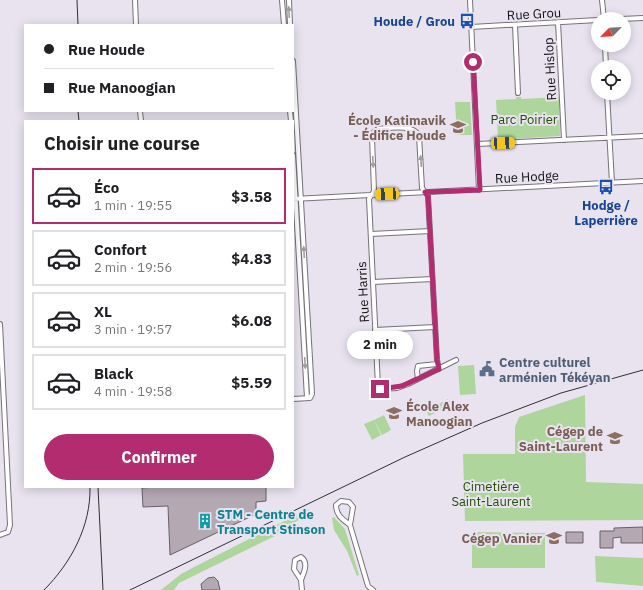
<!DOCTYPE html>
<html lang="fr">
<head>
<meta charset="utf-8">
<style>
	:root { --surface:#fff; --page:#f2f2f2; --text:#202124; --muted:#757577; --line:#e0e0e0; --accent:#b32c6f }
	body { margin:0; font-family:"IBM Plex Sans",sans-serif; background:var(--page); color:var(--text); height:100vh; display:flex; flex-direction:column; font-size:15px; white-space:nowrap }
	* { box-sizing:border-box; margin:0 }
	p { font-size:13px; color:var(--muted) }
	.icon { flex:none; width:22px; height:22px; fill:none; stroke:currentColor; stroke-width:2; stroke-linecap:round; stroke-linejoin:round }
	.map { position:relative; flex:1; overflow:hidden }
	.side { position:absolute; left:24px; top:120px; width:270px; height:368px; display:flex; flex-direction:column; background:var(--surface); border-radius:0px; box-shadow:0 2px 10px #0003 }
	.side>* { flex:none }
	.guide { position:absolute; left:24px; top:24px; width:270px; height:88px; border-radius:0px; box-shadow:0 2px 10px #0003; display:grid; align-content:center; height:88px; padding:0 20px; background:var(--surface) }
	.needle { width:26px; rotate:245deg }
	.fabs { position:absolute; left:591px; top:12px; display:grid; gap:8px }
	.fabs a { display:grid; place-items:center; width:40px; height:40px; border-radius:50%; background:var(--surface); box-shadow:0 2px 10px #0003; font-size:20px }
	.end { position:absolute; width:18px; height:18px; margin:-9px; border:5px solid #b32c6f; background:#fff; box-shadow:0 0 0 2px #fff }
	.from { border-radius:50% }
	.bubble { position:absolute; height:28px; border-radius:14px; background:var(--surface); box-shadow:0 2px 10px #0003; font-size:13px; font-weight:700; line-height:28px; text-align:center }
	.car { position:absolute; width:12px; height:24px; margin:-12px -6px; border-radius:5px; box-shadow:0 0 3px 1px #0007; background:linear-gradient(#f5c518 24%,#345 0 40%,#f5c518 0 76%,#345 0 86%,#f5c518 0) }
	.guide b { display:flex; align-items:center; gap:14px; height:38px; font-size:15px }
	.guide b+b { border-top:1px solid var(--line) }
	.guide i { width:10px; height:10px; background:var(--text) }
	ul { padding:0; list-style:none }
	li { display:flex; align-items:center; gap:12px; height:56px; margin:0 8px 6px; padding:0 12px; border:2px solid var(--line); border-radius:0px }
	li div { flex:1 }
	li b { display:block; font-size:15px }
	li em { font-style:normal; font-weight:700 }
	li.current { border-color:var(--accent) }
	li>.icon { width:36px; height:36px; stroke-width:1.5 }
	h2 { padding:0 20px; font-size:18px; line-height:48px }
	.action { display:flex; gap:8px; margin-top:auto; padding:8px 20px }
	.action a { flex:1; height:46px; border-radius:24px; background:var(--accent); color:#fff; font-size:16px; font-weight:700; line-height:46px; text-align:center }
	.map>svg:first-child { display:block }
</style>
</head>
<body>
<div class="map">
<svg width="643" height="590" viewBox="0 0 643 590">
	<rect width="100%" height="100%" fill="#e9e3f0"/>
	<!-- green -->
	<path fill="#aed69c" d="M516,97H521V99L559,97L560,136L498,140L496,100L516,99Z
		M455,102H470L472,135H457Z
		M474,365L476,394L460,395L458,366Z
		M585,395L586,482L643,484V520L465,521L463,454H515V427L519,417Z
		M448,399L451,405L429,416L426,411Z
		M384,415L391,430L382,435L374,420Z
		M374,420L381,435L372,440L364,424Z
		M308,509L310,514L295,522L283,532L179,583L174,590H161L181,574L196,566Z
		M334,517L345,529L359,575L357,576L347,551L334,530L332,518Z
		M472,532L545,533V568H472Z
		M595,556L643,558V586L596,582Z"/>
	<!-- building -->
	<path fill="#b4a8b2" stroke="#695f68" d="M157,487H266V501L256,502V514L170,555L168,506L143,507L142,488Z
		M643,527V543H621V537L613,538V548H600V531H614V528Z
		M566,532H583V543H566Z
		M214,577L218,581L220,590H202L201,584L208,578Z"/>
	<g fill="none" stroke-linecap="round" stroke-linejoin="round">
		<defs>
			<path id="minor" d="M135,0L136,25
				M282,0L284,25
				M289,0L290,25
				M470,0L479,190
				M602,0L604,19
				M621,19L643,18
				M558,22L564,140
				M515,25L518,93
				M471,27L598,20
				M605,45L606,67
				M293,61L312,394L310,398L293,399
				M607,93L612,183
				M140,111L141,121
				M290,111L291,121
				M477,144L643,136
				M293,155L307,398
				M293,199L643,181
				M371,234L430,231
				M373,282L432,279
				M0,324L10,525L8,532L0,535
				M375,330L435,327
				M439,369L437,360L428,196L422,188L419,136C414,124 390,128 378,129L374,132L372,137L374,191L369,199L378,386L382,389L397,388L408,384L456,360
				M418,379L417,371L418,366L437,364
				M341,501L349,502L353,507L350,525C342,519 336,515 336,505Z
				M350,525L368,586L373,590
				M301,580C304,572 309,563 301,557L295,560L294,569L301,580L302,590"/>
		</defs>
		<!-- minor casing -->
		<use href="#minor" stroke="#76717c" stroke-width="6"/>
		<!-- minor -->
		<use href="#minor" stroke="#fff" stroke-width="4"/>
		<!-- tram -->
		<path stroke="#312f34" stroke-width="1" d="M77,0L78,25
			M78,111L79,121
			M98,487L103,590"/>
		<!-- rail -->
		<path stroke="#312f34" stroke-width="1" d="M44,590C71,563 91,526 90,487
			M130,590L405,457L482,423L561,393L643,370"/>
	</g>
	<!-- one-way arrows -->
	<defs><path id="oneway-solid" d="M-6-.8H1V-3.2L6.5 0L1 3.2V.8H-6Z"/></defs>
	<g fill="#a09fa1">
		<use href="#oneway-solid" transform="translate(289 12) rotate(-93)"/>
		<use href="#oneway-solid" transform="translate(421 161) rotate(-93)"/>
		<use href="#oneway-solid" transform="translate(373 162) rotate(87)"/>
		<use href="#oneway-solid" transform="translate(304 252) rotate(-93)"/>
		<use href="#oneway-solid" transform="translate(305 363) rotate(87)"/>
	</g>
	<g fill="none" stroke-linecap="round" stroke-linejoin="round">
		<!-- route -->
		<path stroke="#b32c6f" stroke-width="5" d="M380,389L402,386L439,369L437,360L428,196L425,192L480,190L473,62"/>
	</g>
	<!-- icons -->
	<defs>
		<symbol id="bus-bare" viewBox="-9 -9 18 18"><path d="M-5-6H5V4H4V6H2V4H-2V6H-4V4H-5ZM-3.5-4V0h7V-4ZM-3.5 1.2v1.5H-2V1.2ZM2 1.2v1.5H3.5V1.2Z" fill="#1a4fb4" stroke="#e9e3f0" stroke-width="2.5" paint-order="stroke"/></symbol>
		<symbol id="school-bare" viewBox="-9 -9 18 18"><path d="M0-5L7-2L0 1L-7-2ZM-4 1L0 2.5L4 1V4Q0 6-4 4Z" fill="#8d6e63" stroke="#e9e3f0" stroke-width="2.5" paint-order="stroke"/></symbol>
		<symbol id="civic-bare" viewBox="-9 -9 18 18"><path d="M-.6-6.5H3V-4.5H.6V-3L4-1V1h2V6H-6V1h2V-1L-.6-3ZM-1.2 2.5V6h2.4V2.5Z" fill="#5c6f8a" stroke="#e9e3f0" stroke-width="2.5" paint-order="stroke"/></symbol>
		<symbol id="university-bare" viewBox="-9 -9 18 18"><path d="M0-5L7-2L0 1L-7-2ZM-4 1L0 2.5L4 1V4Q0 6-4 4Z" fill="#8d6e63" stroke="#e9e3f0" stroke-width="2.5" paint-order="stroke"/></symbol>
		<symbol id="building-bare" viewBox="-9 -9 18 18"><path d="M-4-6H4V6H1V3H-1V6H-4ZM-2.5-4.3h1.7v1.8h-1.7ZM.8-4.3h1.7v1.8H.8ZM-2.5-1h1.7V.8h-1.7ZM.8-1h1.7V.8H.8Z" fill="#0f9aa8" stroke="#e9e3f0" stroke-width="2.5" paint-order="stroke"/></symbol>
	</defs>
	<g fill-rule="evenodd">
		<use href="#bus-bare" x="456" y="10" width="22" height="22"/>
		<use href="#school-bare" x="447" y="116" width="22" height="22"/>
		<use href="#bus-bare" x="595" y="176" width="22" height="22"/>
		<use href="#civic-bare" x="476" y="358" width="22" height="22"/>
		<use href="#school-bare" x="383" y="402" width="22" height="22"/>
		<use href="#university-bare" x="604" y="427" width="22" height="22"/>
		<use href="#building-bare" x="194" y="510" width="22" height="22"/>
		<use href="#university-bare" x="543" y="527" width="22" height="22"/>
	</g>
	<g text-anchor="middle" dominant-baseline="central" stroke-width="4" stroke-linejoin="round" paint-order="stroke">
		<!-- street labels -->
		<g font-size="13" fill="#110f13" stroke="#e9e3f0">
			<text transform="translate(534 14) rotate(-3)">Rue Grou</text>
			<text transform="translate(550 69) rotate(-93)">Rue Hislop</text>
			<text transform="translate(527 177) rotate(-3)">Rue Hodge</text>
			<text transform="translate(363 292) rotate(-93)">Rue Harris</text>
		</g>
		<!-- transit labels -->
		<g font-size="13" font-weight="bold" fill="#164399" stroke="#e9e3f0" text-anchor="end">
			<text x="455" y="21">Houde / Grou</text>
			<text x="606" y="205" text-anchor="middle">Hodge /<tspan x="606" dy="15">Laperrière</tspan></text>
		</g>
		<!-- park labels -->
		<g font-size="13" fill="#244d05" stroke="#e9e3f0">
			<text x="524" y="119">Parc Poirier</text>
			<text x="491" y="486">Cimetière<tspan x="491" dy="15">Saint-Laurent</tspan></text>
		</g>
		<!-- education labels -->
		<g font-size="13" font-weight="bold" fill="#785e54" stroke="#e9e3f0" text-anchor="end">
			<text x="446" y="120">École Katimavik<tspan x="446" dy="15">- Édifice Houde</tspan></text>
			<text x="406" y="406" text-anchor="start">École Alex<tspan x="406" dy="15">Manoogian</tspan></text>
			<text x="603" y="431">Cégep de<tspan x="603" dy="15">Saint-Laurent</tspan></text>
			<text x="542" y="538">Cégep Vanier</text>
		</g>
		<!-- service labels -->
		<g font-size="13" font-weight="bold" fill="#4e5e75" stroke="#e9e3f0" text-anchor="start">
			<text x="499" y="362">Centre culturel<tspan x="499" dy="15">arménien Tékéyan</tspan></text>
		</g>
		<!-- culture labels -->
		<g font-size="13" font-weight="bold" fill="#0d838f" stroke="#e9e3f0" text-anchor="start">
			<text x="217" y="514">STM - Centre de<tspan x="217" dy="15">Transport Stinson</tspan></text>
		</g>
	</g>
</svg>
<div class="fabs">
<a><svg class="needle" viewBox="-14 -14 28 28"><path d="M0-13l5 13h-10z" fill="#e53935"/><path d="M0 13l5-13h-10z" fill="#757577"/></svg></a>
<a><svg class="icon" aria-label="locate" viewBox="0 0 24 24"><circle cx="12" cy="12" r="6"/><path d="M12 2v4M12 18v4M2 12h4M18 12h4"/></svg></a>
</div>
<i class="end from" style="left:473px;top:62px"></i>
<i class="end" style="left:380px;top:389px"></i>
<div class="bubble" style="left:347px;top:331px;width:66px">2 min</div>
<i class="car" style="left:503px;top:143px;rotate:87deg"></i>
<i class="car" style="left:387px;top:194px;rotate:267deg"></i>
<div class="guide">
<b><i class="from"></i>Rue Houde</b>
<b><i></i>Rue Manoogian</b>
</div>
<section class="side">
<h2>Choisir une course</h2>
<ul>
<li class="current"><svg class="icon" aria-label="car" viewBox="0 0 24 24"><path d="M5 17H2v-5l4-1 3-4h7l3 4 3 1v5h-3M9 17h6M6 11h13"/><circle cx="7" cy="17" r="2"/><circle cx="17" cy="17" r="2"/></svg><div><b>Éco</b><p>1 min · 19:55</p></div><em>$3.58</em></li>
<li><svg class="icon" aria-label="car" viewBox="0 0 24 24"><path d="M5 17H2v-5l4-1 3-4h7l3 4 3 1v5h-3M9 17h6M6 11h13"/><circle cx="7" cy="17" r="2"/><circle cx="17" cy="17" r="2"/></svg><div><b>Confort</b><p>2 min · 19:56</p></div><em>$4.83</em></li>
<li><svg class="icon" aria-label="car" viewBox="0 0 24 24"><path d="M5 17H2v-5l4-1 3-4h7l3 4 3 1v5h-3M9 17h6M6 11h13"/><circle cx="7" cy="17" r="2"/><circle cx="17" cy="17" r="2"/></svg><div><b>XL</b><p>3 min · 19:57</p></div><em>$6.08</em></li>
<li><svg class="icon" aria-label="car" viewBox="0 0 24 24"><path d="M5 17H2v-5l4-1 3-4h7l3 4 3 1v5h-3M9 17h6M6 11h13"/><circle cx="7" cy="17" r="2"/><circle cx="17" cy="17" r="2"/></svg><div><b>Black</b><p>4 min · 19:58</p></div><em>$5.59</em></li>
</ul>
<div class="action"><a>Confirmer</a></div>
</section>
</div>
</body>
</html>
